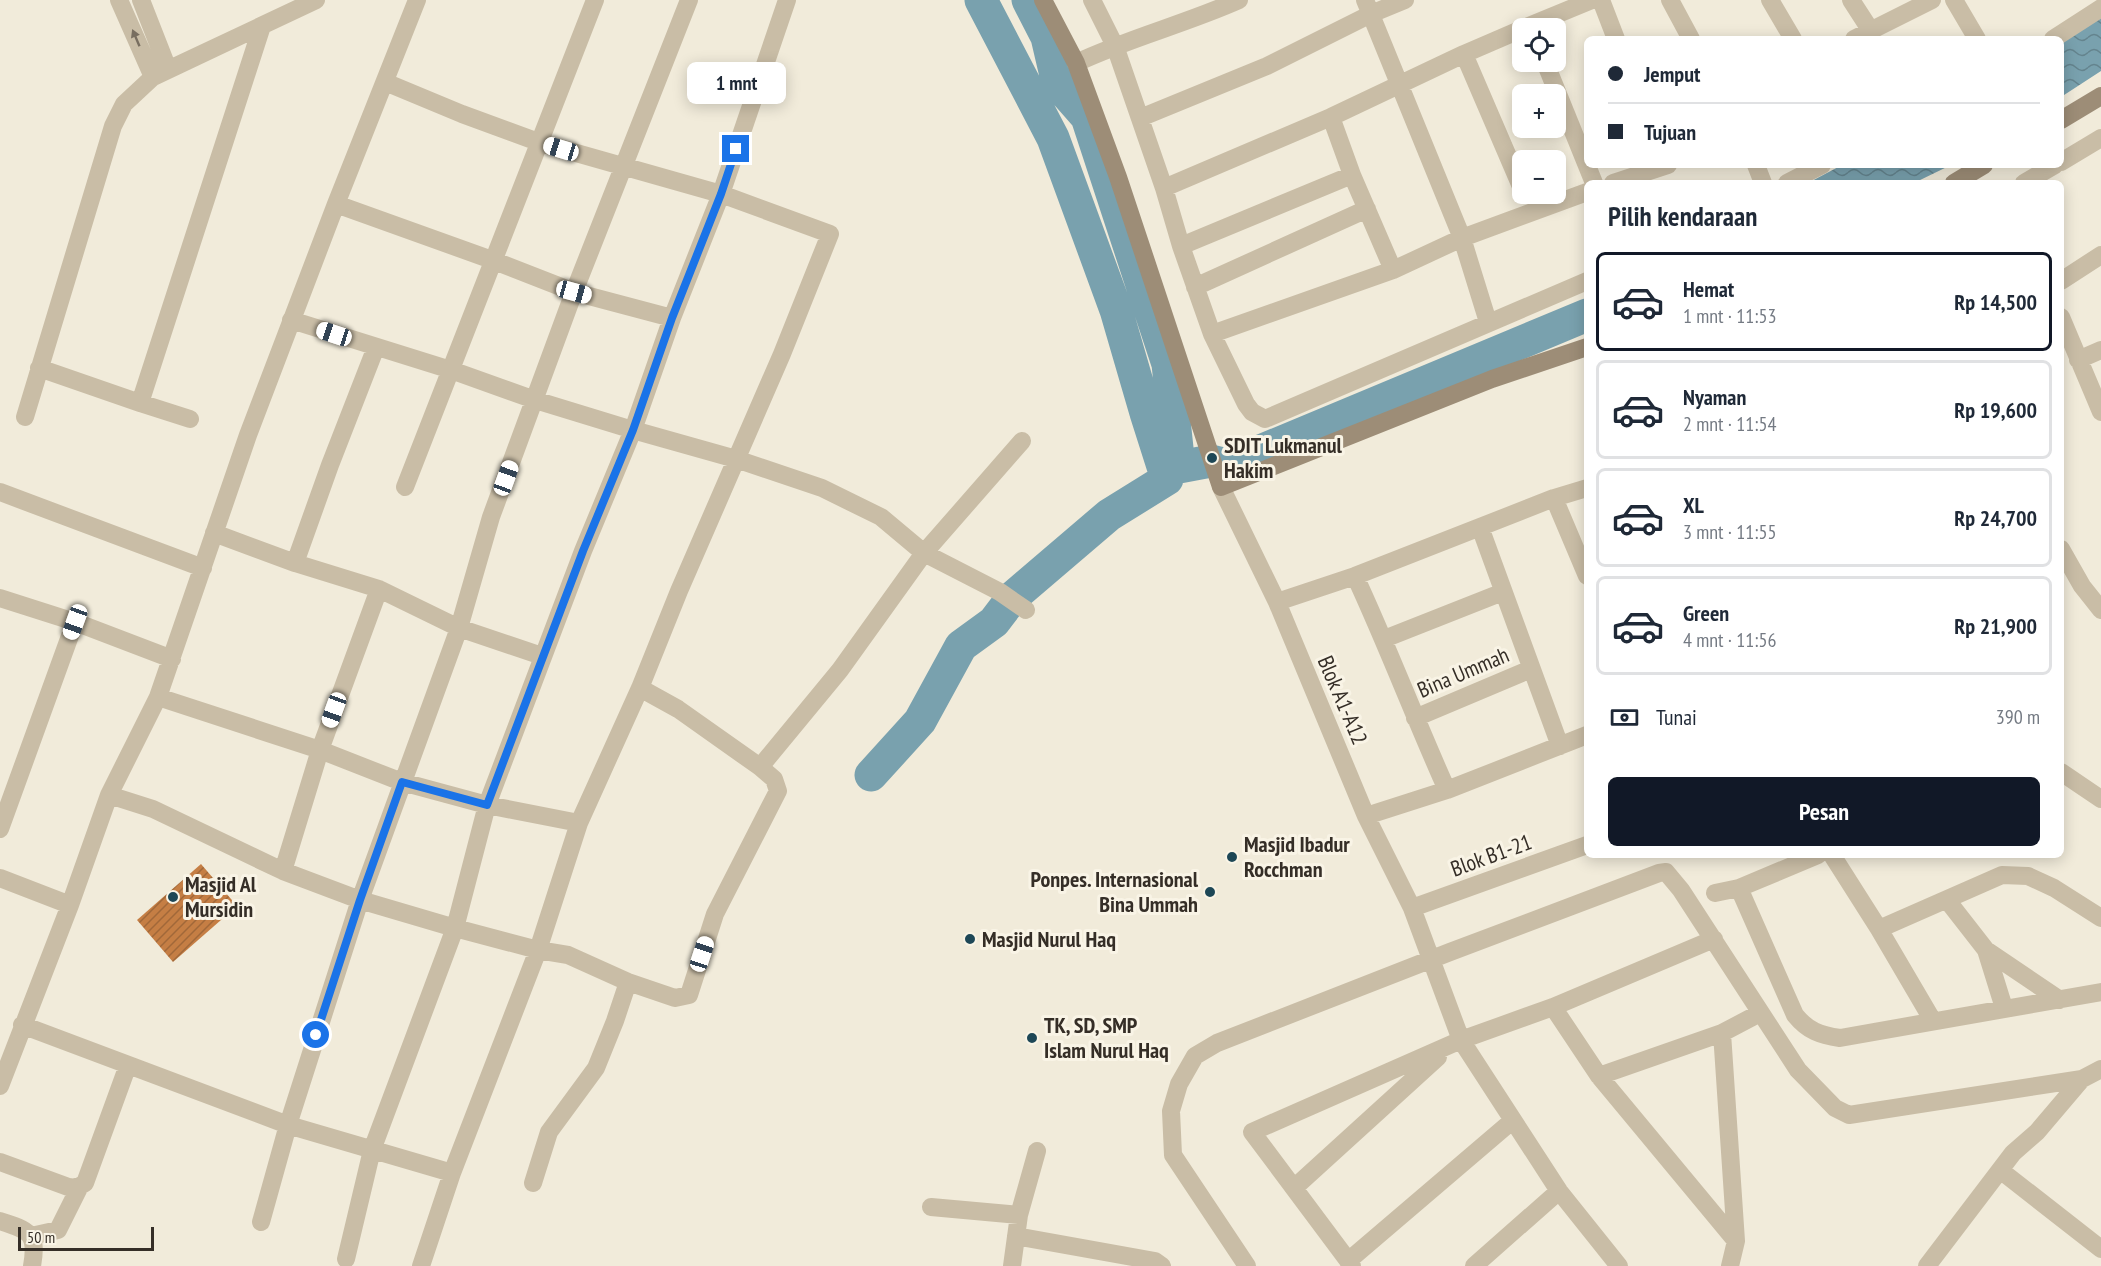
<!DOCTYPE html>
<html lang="id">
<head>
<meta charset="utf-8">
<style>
	:root { --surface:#fff; --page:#f6f6f7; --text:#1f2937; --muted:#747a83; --line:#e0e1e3; --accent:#111827 }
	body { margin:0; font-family:"PT Sans Narrow",sans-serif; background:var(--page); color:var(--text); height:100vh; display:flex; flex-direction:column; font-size:22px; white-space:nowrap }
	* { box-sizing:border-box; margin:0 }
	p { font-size:20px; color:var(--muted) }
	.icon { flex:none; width:33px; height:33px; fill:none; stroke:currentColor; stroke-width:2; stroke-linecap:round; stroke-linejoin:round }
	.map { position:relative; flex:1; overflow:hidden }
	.drawer { position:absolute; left:1584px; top:180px; width:480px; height:678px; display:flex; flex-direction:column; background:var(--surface); border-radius:9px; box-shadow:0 3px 15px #0003 }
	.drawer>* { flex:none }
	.guide { position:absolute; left:1584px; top:36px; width:480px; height:132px; border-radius:9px; box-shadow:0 3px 15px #0003; display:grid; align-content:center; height:132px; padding:0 24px; background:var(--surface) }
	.buttons { position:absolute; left:1512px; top:18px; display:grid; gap:12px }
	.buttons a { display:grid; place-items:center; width:54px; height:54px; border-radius:9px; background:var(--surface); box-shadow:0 3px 15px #0003; font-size:30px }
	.scale { position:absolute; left:18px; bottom:15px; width:136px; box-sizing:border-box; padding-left:6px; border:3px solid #352e27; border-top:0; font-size:16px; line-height:21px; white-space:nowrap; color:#352e27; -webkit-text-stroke:4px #f9f4e6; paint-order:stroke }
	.end { position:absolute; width:27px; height:27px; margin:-14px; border:8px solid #1a73e8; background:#fff; box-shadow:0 0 0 3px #fff }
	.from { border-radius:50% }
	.bubble { position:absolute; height:42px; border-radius:9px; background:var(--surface); box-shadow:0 3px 15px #0003; font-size:20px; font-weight:600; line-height:42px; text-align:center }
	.car { position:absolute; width:18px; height:36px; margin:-18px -9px; border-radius:8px; box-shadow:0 0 4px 2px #0007; background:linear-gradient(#fff 24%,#345 0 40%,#fff 0 76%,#345 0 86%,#fff 0) }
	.guide b { display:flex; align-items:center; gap:21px; height:57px; font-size:22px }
	.guide b+b { border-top:2px solid var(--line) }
	.guide i { width:15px; height:15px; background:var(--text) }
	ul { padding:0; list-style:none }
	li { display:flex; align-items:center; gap:18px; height:99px; margin:0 12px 9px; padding:0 12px; border:3px solid var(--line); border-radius:9px }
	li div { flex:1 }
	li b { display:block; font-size:22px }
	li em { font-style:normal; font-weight:600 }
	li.selected { border-color:var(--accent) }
	li>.icon { width:54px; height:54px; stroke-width:1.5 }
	h2 { padding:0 24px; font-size:27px; line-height:72px }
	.pay { display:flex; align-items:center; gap:15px; height:66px; padding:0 24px; font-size:22px }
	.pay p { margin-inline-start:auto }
	.primary-button { display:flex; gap:12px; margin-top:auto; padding:12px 24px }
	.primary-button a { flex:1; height:69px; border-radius:9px; background:var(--accent); color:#fff; font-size:24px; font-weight:600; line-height:69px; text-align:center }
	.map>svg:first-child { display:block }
</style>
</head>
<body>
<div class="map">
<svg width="2101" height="1266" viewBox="0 0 2101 1266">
	<defs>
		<pattern id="water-waves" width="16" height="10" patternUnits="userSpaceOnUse" patternTransform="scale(1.5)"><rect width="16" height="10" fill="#79a1ae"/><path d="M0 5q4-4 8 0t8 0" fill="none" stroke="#64848e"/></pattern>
		<pattern id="building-hatch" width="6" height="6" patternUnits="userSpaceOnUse" patternTransform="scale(1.5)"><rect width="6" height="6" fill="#c57e44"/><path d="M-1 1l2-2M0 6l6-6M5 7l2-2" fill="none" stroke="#a16839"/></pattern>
	</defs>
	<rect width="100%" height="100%" fill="#f1ebda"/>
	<!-- water -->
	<path fill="url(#water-waves)" d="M2101,14V71L2061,97V40Z
		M1842,165H1951L1914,183H1808Z"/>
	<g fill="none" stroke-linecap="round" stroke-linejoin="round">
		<!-- river -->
		<path stroke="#79a1ae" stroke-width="33" d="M1028,0L1047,37L1058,84L1087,117L1168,364L1179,467L1211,461L1227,465L1587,315
			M871,775L920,721L961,646L994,622L1013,597L1109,515L1167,479L1146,413L1116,310L1053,138L981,0"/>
	</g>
	<!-- building -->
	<path fill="url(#building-hatch)" d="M201,864L237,906L173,962L137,920Z"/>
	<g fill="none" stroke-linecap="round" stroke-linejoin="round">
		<!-- street -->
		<path stroke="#c9bda6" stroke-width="18" d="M119,0L153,77
			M141,0L168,69
			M1092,0L1115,46L1164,188L1181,246L1212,334L1246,404L1252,412L1265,419L1587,281
			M1365,0L1462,238L1488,322
			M1601,0L1616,39
			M1670,0L1691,39
			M1770,0L1793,39
			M1851,0L1871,31
			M1954,0L1977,39
			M1524,28L1592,0
			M1854,39L1932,0
			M2053,39L2101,8
			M1464,54L1522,189
			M1545,62L1594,183
			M1076,63C1129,38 1185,24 1239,0
			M385,82L462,114L541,143L721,194L830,234L782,354L679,591L640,688L579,823L538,950L452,1173L421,1266
			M1331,117L1352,175L1393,270
			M1140,118L1267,66L1371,14L1405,0
			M2061,162L2101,138
			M1756,165L1763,183
			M1613,183L1668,165
			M1787,183L1822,165
			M2024,183L2055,165
			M1164,188L1331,117L1464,54L1522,29
			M336,204L492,260L574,292L672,318
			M1181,246L1352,175
			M2061,281L2101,255
			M1195,287L1367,209
			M2061,317L2101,412
			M291,320L451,370L535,400L633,430L736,459L822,488L881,517L924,553L1000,592L1026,610
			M1212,334L1393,270L1462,238L1587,192
			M2078,360L2101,350
			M39,368L140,403L262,26
			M140,403L190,419
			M25,417L113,126L124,104L153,77L316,0
			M405,487L595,0
			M1221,487L1277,602L1366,816L1412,908L1461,1040L1559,1191L1619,1266
			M0,492L203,568
			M1554,498L1587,576
			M1480,527L1560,746
			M214,533L295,563L379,589L459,628L542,656
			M2061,549L2082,586L2101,610
			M295,563L330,465L376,347
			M1355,576C1388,647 1415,719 1447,790
			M0,598L75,622L172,659
			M1277,602L1355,576L1554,498L1587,488
			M1384,639L1503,592
			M158,697L320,750L402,782L487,805L579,823
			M1415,718L1531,669
			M760,767L840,670L924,553L1022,441
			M2061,772L2101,799
			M109,795L153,809L283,871L360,900L455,928L538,950L568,955L628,982L675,998L689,995L715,914L778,791L774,779L760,767L678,709L640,688
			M1366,816L1447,790L1587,735
			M0,829L75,622
			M1832,855L1879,929L1933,1021
			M283,871L320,750L379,589
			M0,878L70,905
			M1739,888L1795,1015C1808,1031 1820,1035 1840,1038L2101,992
			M1715,893L1739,888L1818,855
			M1947,900L1986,950L2004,1008
			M1412,908L1587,845
			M1879,929L2002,875L2028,876L2054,888L2101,918
			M1986,950L2060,1000
			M1553,1007L1599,1076L1736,1241
			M22,1025L288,1125L452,1173
			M1722,1033L1736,1241L1730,1266
			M1599,1076L1722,1033L1760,1013
			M0,1086L70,905L109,795L158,697L248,435L336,204L417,0
			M0,1162L71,1188L80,1186
			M2000,1170L2101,1249
			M533,1183L549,1132L596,1068L615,1021L628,982
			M1294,1188L1438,1057
			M931,1207L1019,1215
			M0,1221C29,1230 38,1233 32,1266
			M261,1222L288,1125L360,900L459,628L491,517L574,292L689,0
			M31,1236L58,1230L80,1186L85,1183L128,1065
			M1016,1236L1155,1261L1162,1266
			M346,1259L372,1150L455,928L487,805L583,551L633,430L672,318L721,194L787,0
			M1348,1261L1512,1121
			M1012,1266L1019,1215L1037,1151
			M1247,1266L1173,1155L1171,1111L1179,1084L1195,1056L1217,1043L1450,952L1659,873L1666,872L1681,890L1798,1070L1835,1108L1849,1115L2082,1079
			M1352,1266L1252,1132L1461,1040L1553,1007L1714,939
			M1474,1266L1559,1191
			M1927,1266L2013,1153L2037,1132L2082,1079L2101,1069"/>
		<!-- secondary -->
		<path stroke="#9d8d77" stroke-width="18" d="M1043,0L1076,63L1118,177L1221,487L1492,379L1587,347
			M2061,120L2101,96
			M1954,183L1984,165"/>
	</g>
	<!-- one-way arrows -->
	<defs><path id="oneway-solid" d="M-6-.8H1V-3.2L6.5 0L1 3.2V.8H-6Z" transform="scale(1.5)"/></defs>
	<use fill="#786e60" href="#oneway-solid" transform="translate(136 38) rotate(-113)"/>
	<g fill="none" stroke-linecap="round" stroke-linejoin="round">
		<!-- route -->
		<path stroke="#1a73e8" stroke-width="8" d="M316,1035L360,900L402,782L487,805L583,551L633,430L672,318L721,194L736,149"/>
	</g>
	<!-- markers -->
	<g fill="#1d4756" stroke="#f9f4e6" stroke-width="2">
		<circle cx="1212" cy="458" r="6"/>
		<circle cx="1232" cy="857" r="6"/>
		<circle cx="1210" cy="892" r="6"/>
		<circle cx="173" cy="897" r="6"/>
		<circle cx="970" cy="939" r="6"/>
		<circle cx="1032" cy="1038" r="6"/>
	</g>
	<g text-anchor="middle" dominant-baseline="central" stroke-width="6" stroke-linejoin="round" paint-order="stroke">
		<!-- poi labels -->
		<g font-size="22" font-weight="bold" fill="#352e27" stroke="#f9f4e6" text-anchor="start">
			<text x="1224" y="445">SDIT Lukmanul<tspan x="1224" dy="25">Hakim</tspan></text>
			<text x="1244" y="844">Masjid Ibadur<tspan x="1244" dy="25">Rocchman</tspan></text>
			<text x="1198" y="879" text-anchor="end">Ponpes. Internasional<tspan x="1198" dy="25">Bina Ummah</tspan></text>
			<text x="185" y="884">Masjid Al<tspan x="185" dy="25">Mursidin</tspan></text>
			<text x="982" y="939">Masjid Nurul Haq</text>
			<text x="1044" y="1025">TK, SD, SMP<tspan x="1044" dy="25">Islam Nurul Haq</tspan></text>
		</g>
		<!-- street labels -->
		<g font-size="22" fill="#352e27" stroke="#f9f4e6">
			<text transform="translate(1463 672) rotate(-23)">Bina Ummah</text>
			<text transform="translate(1343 700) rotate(67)">Blok A1-A12</text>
			<text transform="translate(1491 855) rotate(-20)">Blok B1-21</text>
		</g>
	</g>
</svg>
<div class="buttons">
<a><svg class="icon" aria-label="locate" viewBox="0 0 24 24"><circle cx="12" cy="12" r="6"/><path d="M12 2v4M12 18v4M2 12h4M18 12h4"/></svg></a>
<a>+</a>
<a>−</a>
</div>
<div class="scale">50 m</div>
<i class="end from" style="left:316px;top:1035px"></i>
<i class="end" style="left:736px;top:149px"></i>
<div class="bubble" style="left:687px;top:62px;width:99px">1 mnt</div>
<i class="car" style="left:561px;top:149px;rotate:287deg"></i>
<i class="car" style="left:574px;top:292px;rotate:105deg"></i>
<i class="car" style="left:334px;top:334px;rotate:288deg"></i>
<i class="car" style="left:506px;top:478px;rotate:20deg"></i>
<i class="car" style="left:75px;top:622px;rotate:200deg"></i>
<i class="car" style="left:334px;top:710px;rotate:200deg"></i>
<i class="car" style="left:702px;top:954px;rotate:18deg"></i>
<div class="guide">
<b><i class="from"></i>Jemput</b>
<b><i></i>Tujuan</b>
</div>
<section class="drawer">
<h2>Pilih kendaraan</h2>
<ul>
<li class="selected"><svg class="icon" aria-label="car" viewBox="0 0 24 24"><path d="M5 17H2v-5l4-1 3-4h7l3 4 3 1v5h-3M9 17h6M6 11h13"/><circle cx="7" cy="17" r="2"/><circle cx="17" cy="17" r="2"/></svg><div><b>Hemat</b><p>1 mnt · 11:53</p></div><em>Rp 14,500</em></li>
<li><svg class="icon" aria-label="car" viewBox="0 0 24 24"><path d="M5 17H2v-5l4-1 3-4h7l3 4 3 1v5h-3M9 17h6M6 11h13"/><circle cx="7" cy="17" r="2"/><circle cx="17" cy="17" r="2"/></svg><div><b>Nyaman</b><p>2 mnt · 11:54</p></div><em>Rp 19,600</em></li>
<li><svg class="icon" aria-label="car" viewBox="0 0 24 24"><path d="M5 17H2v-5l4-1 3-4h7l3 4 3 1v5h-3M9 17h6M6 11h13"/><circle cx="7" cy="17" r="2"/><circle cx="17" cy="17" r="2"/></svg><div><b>XL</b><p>3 mnt · 11:55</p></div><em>Rp 24,700</em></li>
<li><svg class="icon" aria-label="car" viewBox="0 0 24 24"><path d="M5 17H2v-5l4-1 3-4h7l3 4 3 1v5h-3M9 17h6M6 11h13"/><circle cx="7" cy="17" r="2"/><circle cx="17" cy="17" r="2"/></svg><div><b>Green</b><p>4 mnt · 11:56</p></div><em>Rp 21,900</em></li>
</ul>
<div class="pay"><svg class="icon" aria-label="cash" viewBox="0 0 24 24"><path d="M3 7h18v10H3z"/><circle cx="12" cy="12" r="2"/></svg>Tunai<p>390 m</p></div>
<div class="primary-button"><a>Pesan</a></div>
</section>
</div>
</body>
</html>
